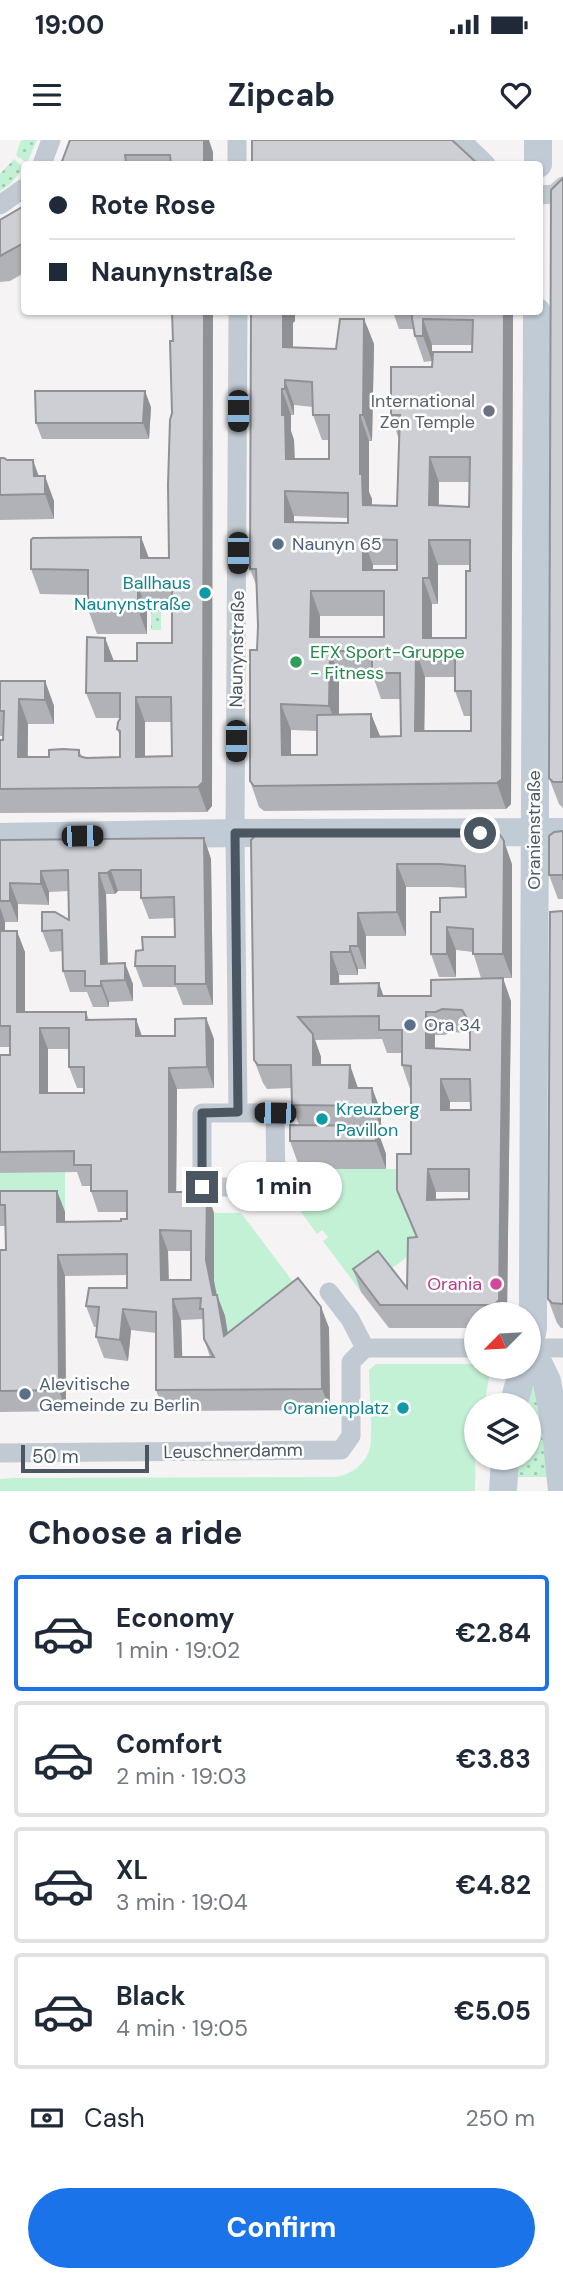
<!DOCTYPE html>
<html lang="en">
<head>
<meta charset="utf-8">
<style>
	:root { --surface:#fff; --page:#f6f6f7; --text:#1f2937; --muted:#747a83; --line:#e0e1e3; --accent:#1a73e8 }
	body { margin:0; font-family:"DM Sans",sans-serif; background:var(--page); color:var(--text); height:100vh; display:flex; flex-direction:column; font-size:26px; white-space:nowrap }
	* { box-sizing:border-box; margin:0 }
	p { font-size:23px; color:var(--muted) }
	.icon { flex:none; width:38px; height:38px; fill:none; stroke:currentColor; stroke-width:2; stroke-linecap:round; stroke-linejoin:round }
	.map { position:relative; height:1351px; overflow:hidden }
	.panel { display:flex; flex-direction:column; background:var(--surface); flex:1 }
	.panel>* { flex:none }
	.banner { position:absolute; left:21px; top:21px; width:522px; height:154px; border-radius:7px; box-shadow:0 2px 5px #0004; display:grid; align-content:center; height:154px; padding:0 28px; background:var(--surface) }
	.needle { width:46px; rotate:246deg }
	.tools { position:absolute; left:464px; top:1162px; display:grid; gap:14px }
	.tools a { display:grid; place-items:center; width:77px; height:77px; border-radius:50%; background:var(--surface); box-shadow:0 2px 5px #0004; font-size:35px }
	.scale { position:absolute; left:21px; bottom:18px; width:128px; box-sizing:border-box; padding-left:7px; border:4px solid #4a5661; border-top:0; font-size:19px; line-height:24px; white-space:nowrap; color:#4a5661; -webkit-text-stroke:5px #fff; paint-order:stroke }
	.end { position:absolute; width:32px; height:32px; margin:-16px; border:9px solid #4a5661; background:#fff; box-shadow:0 0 0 4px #fff }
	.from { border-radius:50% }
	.bubble { position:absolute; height:49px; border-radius:24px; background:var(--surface); box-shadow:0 2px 5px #0004; font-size:23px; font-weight:700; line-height:49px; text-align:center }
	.car { position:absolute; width:21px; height:42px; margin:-21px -10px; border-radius:9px; box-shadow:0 0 5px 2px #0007; background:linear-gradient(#222 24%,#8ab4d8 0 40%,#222 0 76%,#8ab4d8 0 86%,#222 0) }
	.banner b { display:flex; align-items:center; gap:24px; height:66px; font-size:26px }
	.banner b+b { border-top:2px solid var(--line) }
	.banner i { width:18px; height:18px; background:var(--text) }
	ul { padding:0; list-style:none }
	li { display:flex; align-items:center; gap:21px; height:116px; margin:0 14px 10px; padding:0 14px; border:4px solid var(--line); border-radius:7px }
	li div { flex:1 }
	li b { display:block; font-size:26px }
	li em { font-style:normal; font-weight:700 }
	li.current { border-color:var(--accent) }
	li>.icon { width:63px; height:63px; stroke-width:1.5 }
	h2 { padding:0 28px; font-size:32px; line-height:84px }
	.pay { display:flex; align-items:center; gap:18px; height:77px; padding:0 28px; font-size:26px }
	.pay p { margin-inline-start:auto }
	.button { display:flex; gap:14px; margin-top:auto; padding:14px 28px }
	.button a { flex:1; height:80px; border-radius:42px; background:var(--accent); color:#fff; font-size:28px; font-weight:700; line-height:80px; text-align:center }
	.status { display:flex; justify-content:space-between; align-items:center; height:49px; padding:0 35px; background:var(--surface); direction:ltr }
	.status svg { height:19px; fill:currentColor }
	header { display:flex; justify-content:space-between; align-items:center; height:91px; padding:0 28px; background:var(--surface); font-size:32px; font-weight:700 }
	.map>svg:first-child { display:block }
</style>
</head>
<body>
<div class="status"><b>19:00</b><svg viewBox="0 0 49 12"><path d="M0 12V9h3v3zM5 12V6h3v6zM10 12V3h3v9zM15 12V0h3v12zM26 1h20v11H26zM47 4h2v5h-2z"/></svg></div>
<header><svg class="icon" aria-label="menu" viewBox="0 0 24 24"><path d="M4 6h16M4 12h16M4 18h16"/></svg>Zipcab<svg class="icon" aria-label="heart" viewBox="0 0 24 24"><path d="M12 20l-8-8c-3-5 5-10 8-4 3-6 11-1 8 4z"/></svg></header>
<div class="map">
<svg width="563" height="1351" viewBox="0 0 563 1351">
	<defs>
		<pattern id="grass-dots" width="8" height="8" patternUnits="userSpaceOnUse" patternTransform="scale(1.75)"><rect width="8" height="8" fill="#c3f1d5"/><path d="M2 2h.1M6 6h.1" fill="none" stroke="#a0c6b0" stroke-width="1.8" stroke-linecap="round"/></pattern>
	</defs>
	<rect width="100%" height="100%" fill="#f5f3f3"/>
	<!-- grass -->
	<path fill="url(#grass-dots)" d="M21,0H37L27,23L16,15Z
		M14,19L24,28L10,44L0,51V34Z
		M151,471H161V490H151Z
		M532,1235L557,1337H508L509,1318H528V1265H519Z"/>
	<!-- park -->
	<path fill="#c3f1d5" d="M300,1029H405L420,1107L361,1152L323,1101L328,1097L322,1090L317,1094L301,1072Z
		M65,1032V1072H0V1033Z
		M214,1073H241L306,1159L231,1218L225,1176H220L214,1141Z
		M376,1224H476V1227H491L484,1265H476L475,1351H0V1339L15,1338L334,1337C350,1336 366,1324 370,1308C373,1289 369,1251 369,1230Z"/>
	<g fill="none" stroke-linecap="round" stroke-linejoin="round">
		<!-- street -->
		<path stroke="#c1cad2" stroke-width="19" d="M237,0V24
			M461,0L486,24
			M42,24L51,0
			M539,55L555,54L563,46
			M0,65L24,48
			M238,172L235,693L238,972
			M202,973H275L276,1047H202Z
			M329,1152L350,1179L365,1208
			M528,1208H563
			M0,1313L341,1310L351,1296V1222L365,1208H476"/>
		<!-- secondary -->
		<path stroke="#c1cbd6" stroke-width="28" d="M538,24V0
			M0,697L235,693L563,692
			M531,1208L547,1241L556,1292L562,1351
			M528,1214L533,1188V1147L537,172
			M513,1265L524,1227
			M503,1351L505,1318"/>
	</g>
	<!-- wall -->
	<path fill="#b0b2b7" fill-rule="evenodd" d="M70,0L213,12V24H61Z
		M563,38V668L559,664L549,638Z
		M24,66V133L10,141L0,142V80Z
		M251,172L295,181L293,183V207L336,209L364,179L374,204L372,301H369V352L372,359V366H397L399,300L391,275L432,227L472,212V205H432V221L424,222L415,196L414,189H399L393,172H513L511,664L506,669L264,671L259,667L250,641L258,486L257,447L250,429ZM294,265L313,267V275L322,300H329V319H295L294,300L291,291V275H294ZM439,342H470L469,367L439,366ZM294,376L348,378V383L294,382ZM373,425H397V430H373ZM438,425H470L466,498H432V464H438ZM320,476H384V497H320ZM339,536H373L381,559H400L401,596H380L371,574L339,575ZM425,537H455V551L464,576H471V591H424ZM291,590L317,591V615H291Z
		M151,267L149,299H42L36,283Z
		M0,318L39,336L54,361V379L0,380Z
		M141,397L149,418H169L212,666L207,672L0,673V600H3V596H0V541H45L54,566V584H28V617H49L79,610L82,617L86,618L120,617V596L117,589L120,578H96L86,553L105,498L114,521H137L172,503V471H147V494H97L88,469V455L40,454L31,429ZM145,582H171L172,616L145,617Z
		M563,691V759H558L549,735Z
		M204,698L211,719L213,865H183L176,847H143L135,826L143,810L175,797L174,778L149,779L141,758V751H118L115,754H106L108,823L133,844V861L109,862V867H93L87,852H70L63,831L62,811L50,812L42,791L69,780V751L49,752V765L18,764V782H5V791L25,812V872H86L89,880L136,879L142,896H175L206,878L214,899V948L177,949L176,1052H207L214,1073V1141L217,1155L225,1176L228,1193L321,1167L329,1188L330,1270L164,1271L156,1250V1193L131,1190L128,1221L104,1218L96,1197L97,1187H94L86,1166L127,1148V1135L65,1136L66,1271L0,1272V1110H6V1086H0V1051H57L65,1072V1082L121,1081L127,1079V1072H98L91,1051V1046H82L77,1032L0,1033V915H10V907H0V700ZM48,909H69V927L77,948H84V953H48ZM168,1111H191V1140H169ZM203,1179L204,1199L210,1217H182L181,1180Z
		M251,700L512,724V838H481L473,812L456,810V837H439L431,814L440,772L466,757V748L449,747H406V796H366V829H358V835H339V844L383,856L511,861L507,1174H476V1188H389L361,1152L353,1129L407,1148L416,1097L397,1050L411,1014V949H410L402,925V913H387L382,899L315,900L321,917V925L358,948L381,971V989H377L386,1014V1029H300L290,1001L299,985L292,965L291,948L267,949L263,943L254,920ZM450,892L470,893V910L435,908V895H445ZM450,962H470L471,970H449ZM436,1052H469V1059L436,1060Z
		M563,771V1188H561L557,1183L548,1159Z"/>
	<!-- shaded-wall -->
	<path fill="#909195" d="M204,0H209L213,12V24H204Z
		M204,172H213L212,666L207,672L198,647Z
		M283,172H295V181L293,183V232L283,207Z
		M504,172H513L511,664L506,669L497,643Z
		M364,179L374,204L372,301L363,275Z
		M423,179L432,205V221L423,196Z
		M285,240L294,265V275L285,249Z
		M282,249L291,275V291L294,300L295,345L286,319L282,275Z
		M145,251L151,267L149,299L143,283Z
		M360,275L369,301V352L372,359V391L363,365L360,334Z
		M430,317L439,342L438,391L429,365Z
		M33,320L42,345L34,336Z
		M45,336L54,361V379L45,354Z
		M285,351L294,376V408L285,382Z
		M141,397L150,422L141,418Z
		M363,399L373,425L372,451L363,430Z
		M429,400L438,425V464L429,438Z
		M423,438L432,464V511L423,498Z
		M138,446L147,471V494L138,469Z
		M311,451L320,476V522L310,497Z
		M105,498L114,522L105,521Z
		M330,511L339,536V592L329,566Z
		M416,511L425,537L424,616L415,591Z
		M45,541L54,566V584L45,560Z
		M136,557L145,582V642L136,617Z
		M19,559L28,584L27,641L18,617Z
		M281,564L291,590V640L282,615Z
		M371,574L381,599L371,597Z
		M204,698L211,719L213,865L206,844Z
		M504,701L512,724V838L503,814Z
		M397,724L406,747V796L397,772Z
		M111,730L118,751L115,754L107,733Z
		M41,731L49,752V765L41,744Z
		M99,733L106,754L108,841L101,824Z
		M10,743L18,764V782L10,761Z
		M0,767L5,782V812L0,798Z
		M358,773L366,796V829L358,806Z
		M447,787L456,810V837L447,814Z
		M17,791L25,812V893L17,872Z
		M350,806L358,829V835L350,812Z
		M331,812L339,835L340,867L331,844Z
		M125,823L133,844V861L125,840Z
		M503,838L511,861L507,1174H497L494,1165Z
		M101,841L109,862V867L101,846Z
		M379,843L387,866L378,856Z
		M426,872L435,895L434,931L426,908Z
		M206,878L214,899V948L207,927Z
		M136,879L143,900L136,896Z
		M40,888L48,909V974L40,953Z
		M313,894L321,917V948L313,925Z
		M350,925L358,948H349Z
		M169,928L177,949L176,1073L169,1052Z
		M441,939L450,962L449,993L441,970Z
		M372,948L381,971V989L373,966Z
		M376,986L386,1014V1029L376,1001Z
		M428,1029L436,1052L435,1083L427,1060Z
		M57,1051L65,1072V1103L57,1082Z
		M207,1052L214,1073V1141L220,1175L217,1155L225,1176L231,1217L224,1196L213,1155L206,1120Z
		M160,1090L168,1111L169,1161L161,1140Z
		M58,1115L65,1136L66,1271L59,1250Z
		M173,1159L181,1180L183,1238L175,1217Z
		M321,1167L329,1188L330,1270L322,1249Z
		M123,1169L131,1190L128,1221L120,1200Z"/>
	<!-- building -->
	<path fill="#cdcfd5" stroke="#909195" stroke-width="2" fill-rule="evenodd" d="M70,0H204V24H171L170,15H125L126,22H98L97,24H61Z
		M252,0H452L478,24H252Z
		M563,38V642H553L549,638L551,50Z
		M24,66V103L0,116V80Z
		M172,172H204L203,642L198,647L0,649V600H3L4,571H0V541H45V560L19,559L18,617H49V610L63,609L79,610V616L86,618L120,617V591L117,589L118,582L120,579V553H86L87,497L105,498V521H137V503H172V446H138V469H88V430L31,429V400L33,398L141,397V418H169L168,345L170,280L172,273L170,201H173ZM136,557H171L172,616L136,617Z
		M251,172H283V207L336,209L340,179H364L363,275H360V334H362L363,365L397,366L400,275H391V227H432L433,212H472L473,180L423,179V196H415L411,172H504L502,639L497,643L254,646L250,641V510H257L258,486L256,429H250ZM285,240L312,242L313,275H329V319H286L285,275H282V249H285ZM430,317H470L469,367L429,365ZM285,351L348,353V383L285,382ZM363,399L397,400V430H363ZM429,400H470V431H466V498H423V438H429ZM311,451H384V497H310ZM330,511H372V533H400L401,596L371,597V574L317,575V615H282L281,564L329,566ZM416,511H455V551H471V591H415Z
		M35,251H145L143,283H36Z
		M0,318H4L7,320H33L34,336H45V354L0,355Z
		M563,691V740V735H549V696L554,692Z
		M498,692L504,701L503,814H473V789L447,787V814H431V772H440V758L466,757L465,726L440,724H397V772L358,773V806H350V812H331V844L379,843L378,856H431V840L503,838L499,1160L494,1165H380L353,1129L378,1111L407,1148L408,1098L417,1097L397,1050V1014H411V926L402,925V890H379V876L298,877L313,894V925H350L349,948H372L373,966L292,965L291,925H258L254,920L251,700L256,695ZM442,869L462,870L470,883V910L426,908V872H436ZM441,939H470L471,970H441ZM428,1029H469V1059L427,1060Z
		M204,698L206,844H175V826H135L136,811L143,810L142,797H175L174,757L141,758V730H111L107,733H99L101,824L125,823V840L101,841V846H85V831H63L62,790L42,791V772H55L69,780L68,730L41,731V744L10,743V761H0V700Z
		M563,771V1164L552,1163L548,1159L550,772Z
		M0,791H17V872H86V880L136,879V896H175V879L206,878L207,927L169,928V1052H207L206,1120L213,1155H217L224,1196L298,1138L321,1167L322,1249L156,1250V1172L123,1169L120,1200L96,1197L99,1167L86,1166L89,1148H127V1114L58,1115L59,1250L0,1251V1110H6L5,1065H0V1051H57V1082L121,1081V1079H127V1051H91V1025H74V1011L0,1012V915H10V886H0ZM40,888H69V927H84V953H40ZM160,1090L191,1091V1140H161ZM201,1158L200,1169H203L204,1199L214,1217H175L173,1159Z
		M290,985L376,986V1001H290Z"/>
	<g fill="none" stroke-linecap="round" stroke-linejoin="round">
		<!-- route -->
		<path stroke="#4a5661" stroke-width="9" d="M202,1047V973L238,972L235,693H480"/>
	</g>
	<!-- markers -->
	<circle fill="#6b7280" stroke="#fff" stroke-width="2.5" cx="489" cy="271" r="7"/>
	<g fill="#5c6f8a" stroke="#fff" stroke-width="2.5">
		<circle cx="278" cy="404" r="7"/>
		<circle cx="410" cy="885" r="7"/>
		<circle cx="25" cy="1254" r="7"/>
	</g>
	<g fill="#0f9aa8" stroke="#fff" stroke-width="2.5">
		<circle cx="205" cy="453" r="7"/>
		<circle cx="322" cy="979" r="7"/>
		<circle cx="403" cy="1268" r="7"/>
	</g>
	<circle fill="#2e9e5b" stroke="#fff" stroke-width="2.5" cx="296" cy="522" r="7"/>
	<circle fill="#d1479c" stroke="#fff" stroke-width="2.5" cx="496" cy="1144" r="7"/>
	<g text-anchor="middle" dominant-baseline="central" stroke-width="5" stroke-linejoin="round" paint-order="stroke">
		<!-- worship labels -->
		<g font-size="18" fill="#5b616d" stroke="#fff" text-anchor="end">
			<text x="475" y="261">International<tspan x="475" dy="21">Zen Temple</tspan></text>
		</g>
		<!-- service labels -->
		<g font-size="18" fill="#4e5e75" stroke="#fff" text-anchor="start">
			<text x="292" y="404">Naunyn 65</text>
			<text x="424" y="885">Ora 34</text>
			<text x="39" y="1244">Alevitische<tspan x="39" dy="21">Gemeinde zu Berlin</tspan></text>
		</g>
		<!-- culture labels -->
		<g font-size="18" fill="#0d838f" stroke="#fff" text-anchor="end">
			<text x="191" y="443">Ballhaus<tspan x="191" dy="21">Naunynstraße</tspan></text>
			<text x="336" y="969" text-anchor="start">Kreuzberg<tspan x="336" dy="21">Pavillon</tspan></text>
			<text x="389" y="1268">Oranienplatz</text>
		</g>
		<!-- street labels -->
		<g font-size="18" fill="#4a5661" stroke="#fff">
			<text transform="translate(237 509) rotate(-89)">Naunynstraße</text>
			<text transform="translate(534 690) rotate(-90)">Oranienstraße</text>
			<text transform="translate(233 1311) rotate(-1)">Leuschnerdamm</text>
		</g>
		<!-- leisure labels -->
		<g font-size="18" fill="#27864d" stroke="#fff" text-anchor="start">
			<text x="310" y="512">EFX Sport-Gruppe<tspan x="310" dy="21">- Fitness</tspan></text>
		</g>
		<!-- hotel labels -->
		<g font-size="18" fill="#b23c85" stroke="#fff" text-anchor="end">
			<text x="482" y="1144">Orania</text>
		</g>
	</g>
</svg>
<div class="tools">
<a><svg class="needle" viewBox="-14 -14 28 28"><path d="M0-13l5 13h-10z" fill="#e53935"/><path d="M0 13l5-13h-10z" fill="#747a83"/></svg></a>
<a><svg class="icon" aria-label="layers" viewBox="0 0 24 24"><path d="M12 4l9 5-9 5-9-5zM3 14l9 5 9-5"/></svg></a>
</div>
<div class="scale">50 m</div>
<i class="end from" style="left:480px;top:693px"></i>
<i class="end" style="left:202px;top:1047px"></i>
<div class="bubble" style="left:226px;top:1022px;width:116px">1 min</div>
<i class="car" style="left:238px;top:271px;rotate:180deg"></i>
<i class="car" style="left:238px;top:413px;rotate:180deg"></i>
<i class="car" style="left:236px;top:601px;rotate:180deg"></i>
<i class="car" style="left:82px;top:696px;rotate:89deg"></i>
<i class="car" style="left:275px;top:973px;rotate:271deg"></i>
<div class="banner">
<b><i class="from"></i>Rote Rose</b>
<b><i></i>Naunynstraße</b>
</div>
</div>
<section class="panel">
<h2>Choose a ride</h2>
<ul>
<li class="current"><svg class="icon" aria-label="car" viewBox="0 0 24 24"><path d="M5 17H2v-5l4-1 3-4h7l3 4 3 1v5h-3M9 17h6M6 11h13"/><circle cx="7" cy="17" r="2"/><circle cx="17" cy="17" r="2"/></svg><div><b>Economy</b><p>1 min · 19:02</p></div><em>€2.84</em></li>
<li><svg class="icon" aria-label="car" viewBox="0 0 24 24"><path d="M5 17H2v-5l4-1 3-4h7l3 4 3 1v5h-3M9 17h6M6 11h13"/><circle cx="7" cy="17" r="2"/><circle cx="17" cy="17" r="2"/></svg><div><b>Comfort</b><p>2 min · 19:03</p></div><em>€3.83</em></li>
<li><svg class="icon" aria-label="car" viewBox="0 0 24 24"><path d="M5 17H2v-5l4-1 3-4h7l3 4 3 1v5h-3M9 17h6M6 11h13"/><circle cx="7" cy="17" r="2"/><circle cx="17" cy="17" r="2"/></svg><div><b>XL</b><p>3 min · 19:04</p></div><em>€4.82</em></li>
<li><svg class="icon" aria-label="car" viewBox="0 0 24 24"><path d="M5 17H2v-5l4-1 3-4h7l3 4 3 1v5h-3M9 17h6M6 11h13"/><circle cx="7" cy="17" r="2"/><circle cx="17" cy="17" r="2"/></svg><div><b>Black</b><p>4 min · 19:05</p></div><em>€5.05</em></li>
</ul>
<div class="pay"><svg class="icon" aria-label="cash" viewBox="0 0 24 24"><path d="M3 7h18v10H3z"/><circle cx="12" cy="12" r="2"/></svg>Cash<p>250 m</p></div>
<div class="button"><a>Confirm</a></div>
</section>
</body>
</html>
